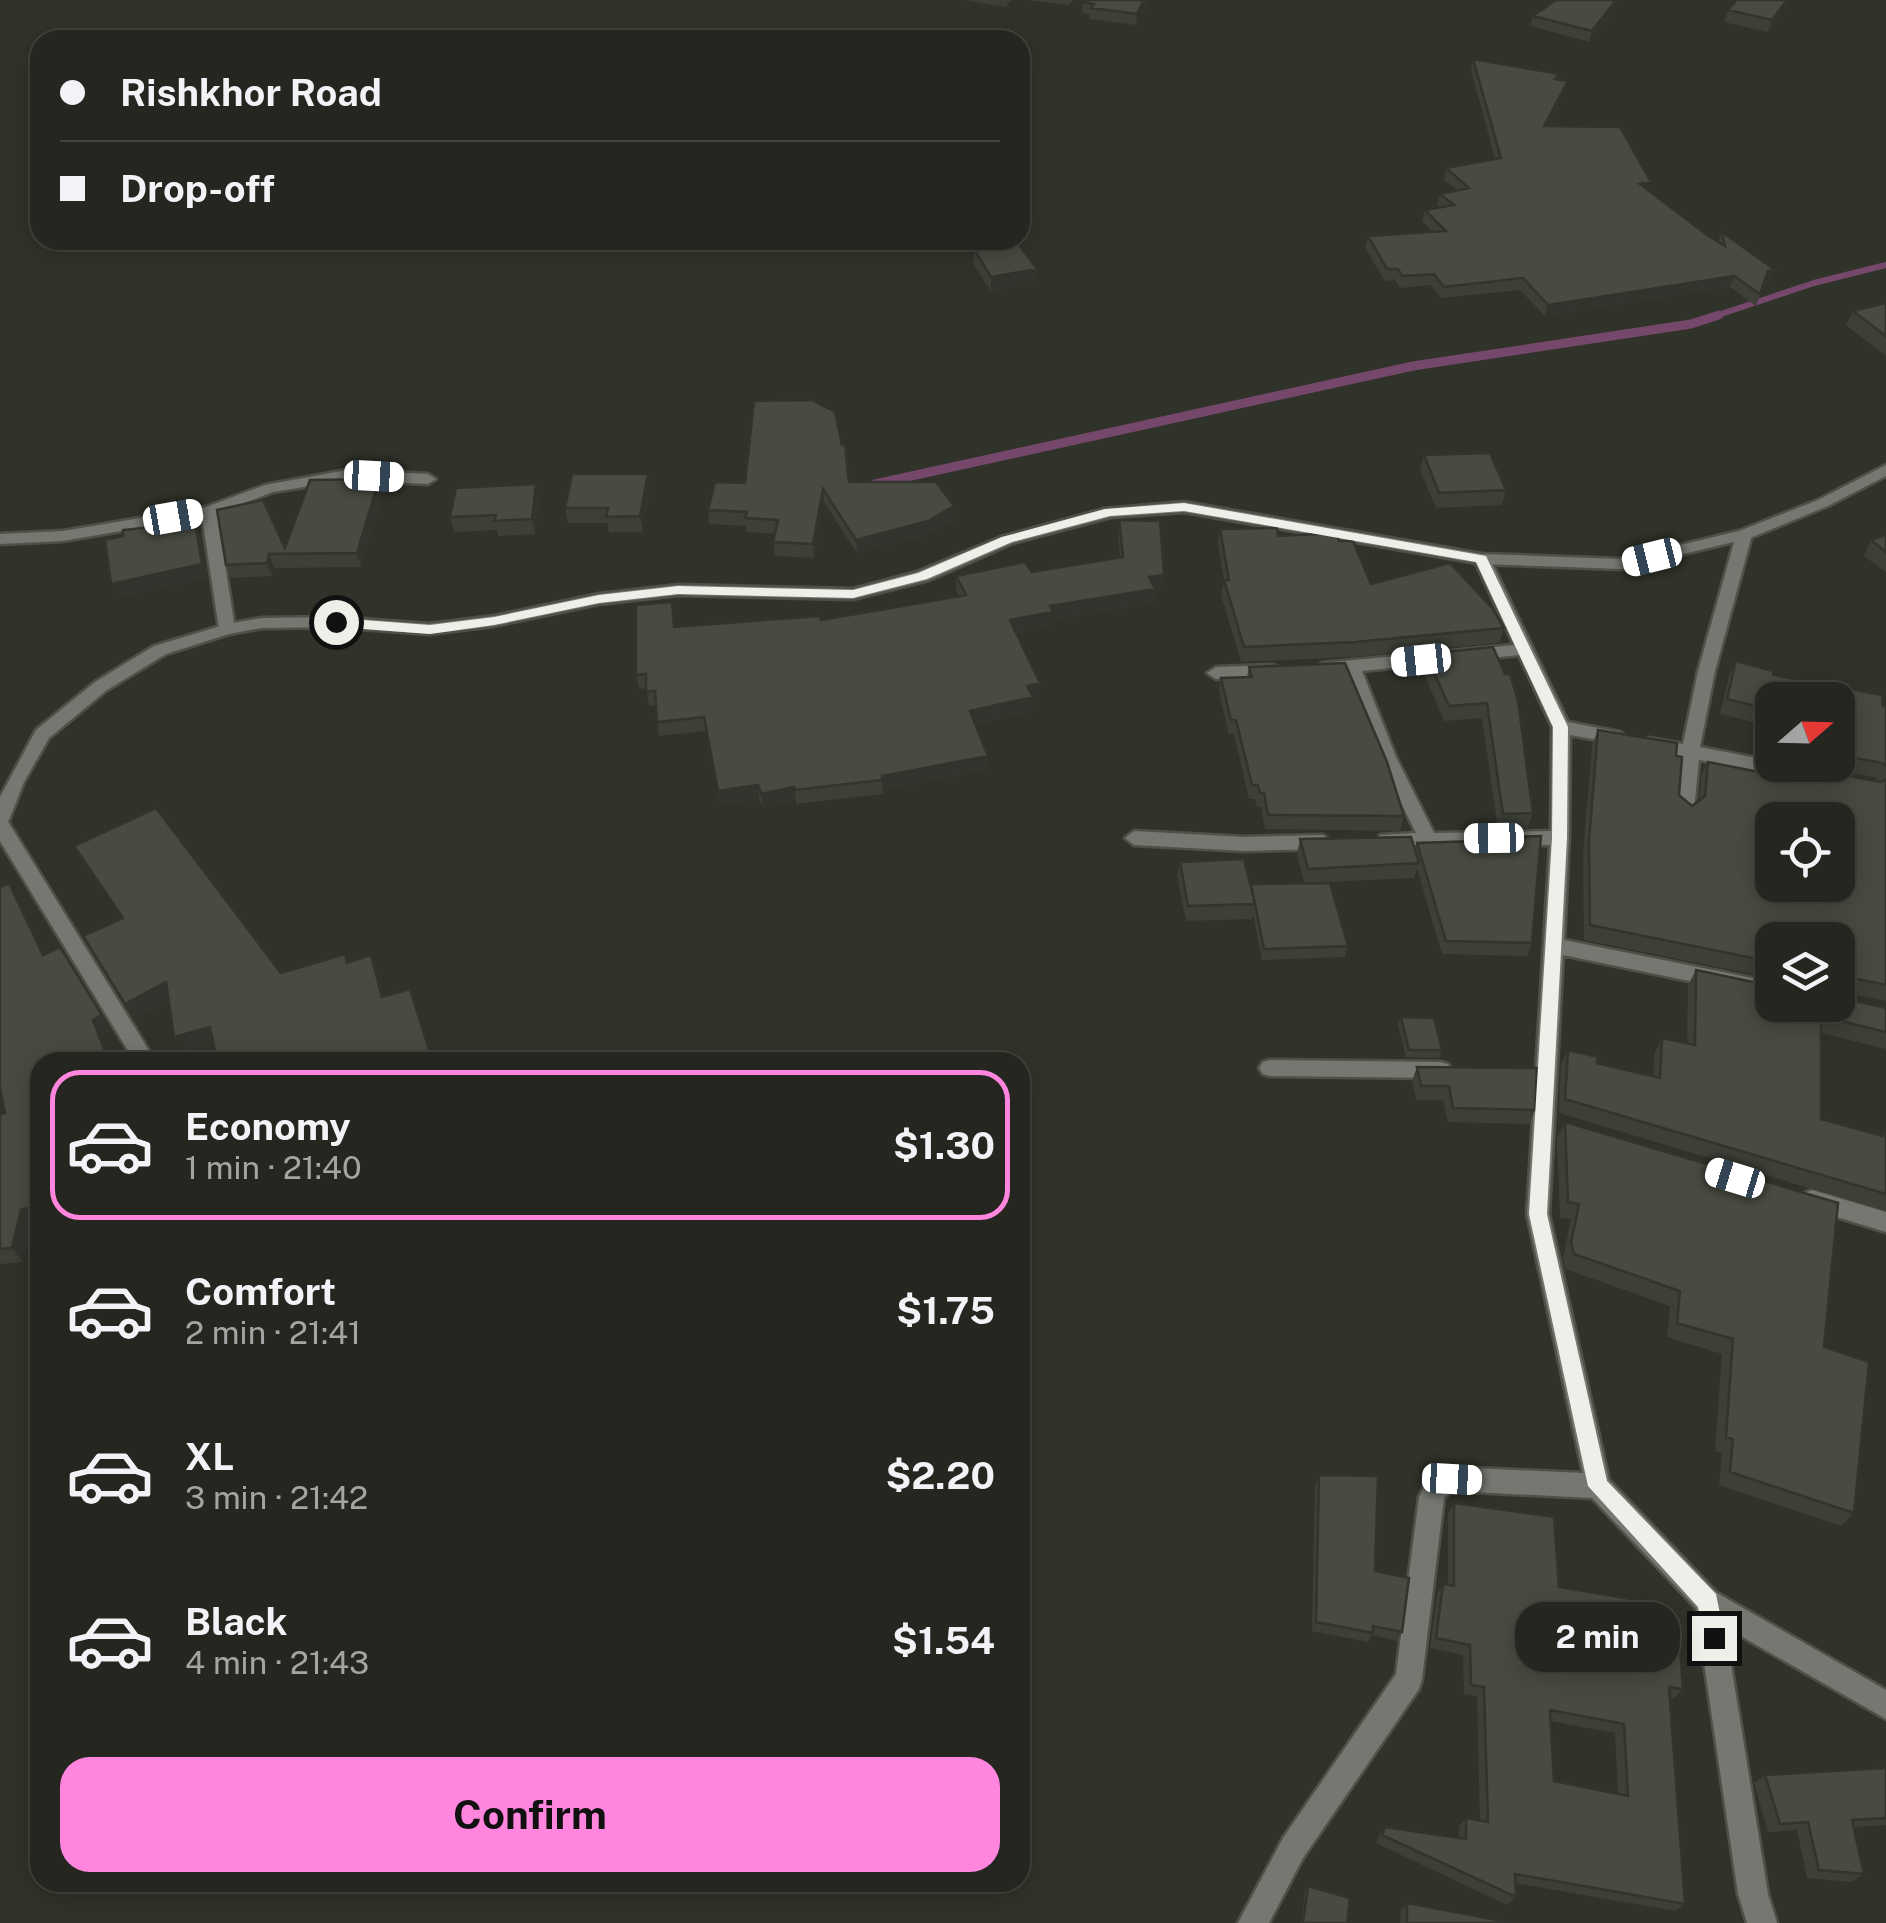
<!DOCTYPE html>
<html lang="en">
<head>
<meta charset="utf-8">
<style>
	:root { --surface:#24261f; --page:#2c2e28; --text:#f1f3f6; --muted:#a3a5a4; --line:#41433d; --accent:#ff85de }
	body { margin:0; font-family:"Public Sans",sans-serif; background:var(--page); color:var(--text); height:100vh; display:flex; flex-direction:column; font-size:38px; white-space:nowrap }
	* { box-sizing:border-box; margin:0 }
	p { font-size:32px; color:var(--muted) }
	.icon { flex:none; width:55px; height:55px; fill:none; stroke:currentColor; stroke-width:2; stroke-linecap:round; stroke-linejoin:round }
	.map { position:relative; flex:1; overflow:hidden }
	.details { position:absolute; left:30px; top:1052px; width:1000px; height:840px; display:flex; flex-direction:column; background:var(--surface); border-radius:30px; box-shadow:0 5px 25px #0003,0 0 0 2px var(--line) }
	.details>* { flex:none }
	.guide { position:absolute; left:30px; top:30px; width:1000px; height:220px; border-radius:30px; box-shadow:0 5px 25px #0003,0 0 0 2px var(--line); display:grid; align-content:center; height:220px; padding:0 30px; background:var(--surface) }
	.needle { width:65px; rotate:70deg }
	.tools { position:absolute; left:1755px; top:682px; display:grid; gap:20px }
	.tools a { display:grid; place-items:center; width:100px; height:100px; border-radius:20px; background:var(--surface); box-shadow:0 5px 25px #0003,0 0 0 2px var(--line); font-size:50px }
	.end { position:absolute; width:45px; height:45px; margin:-22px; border:12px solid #edefe8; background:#111; box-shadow:0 0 0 5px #111 }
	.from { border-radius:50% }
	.bubble { position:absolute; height:70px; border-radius:30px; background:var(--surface); box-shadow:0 5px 25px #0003,0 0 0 2px var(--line); font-size:32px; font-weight:700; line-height:70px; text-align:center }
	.car { position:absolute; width:30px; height:60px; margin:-30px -15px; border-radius:12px; box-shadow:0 0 8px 2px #0007; background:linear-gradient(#fff 24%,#345 0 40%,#fff 0 76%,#345 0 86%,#fff 0) }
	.guide b { display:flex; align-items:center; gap:35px; height:95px; font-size:38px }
	.guide b+b { border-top:2px solid var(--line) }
	.guide i { width:25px; height:25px; background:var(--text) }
	ul { padding:18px 0 0; list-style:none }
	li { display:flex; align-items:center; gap:30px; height:150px; margin:0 20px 15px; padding:0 10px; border:5px solid transparent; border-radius:30px }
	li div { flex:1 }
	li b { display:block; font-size:38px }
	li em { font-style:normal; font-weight:700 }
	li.current { border-color:var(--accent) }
	li>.icon { width:90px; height:90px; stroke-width:1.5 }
	.action { display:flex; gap:20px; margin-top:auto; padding:20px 30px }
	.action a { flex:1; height:115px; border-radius:30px; background:var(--accent); color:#111; font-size:40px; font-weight:700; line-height:115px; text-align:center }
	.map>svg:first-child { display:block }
</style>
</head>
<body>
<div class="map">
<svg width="1886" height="1923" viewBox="0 0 1886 1923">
	<rect width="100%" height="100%" fill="#303329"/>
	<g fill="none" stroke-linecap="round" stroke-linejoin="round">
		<!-- stream-far1 -->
		<path stroke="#75486b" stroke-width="6" d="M1712,317L1814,283L1886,265"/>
		<!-- stream -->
		<path stroke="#75486b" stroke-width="9" d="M875,484L1413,366L1691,324L1719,315"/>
		<defs>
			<path id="minor" d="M347,470L428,474L436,479L428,484L347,480L273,492L217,513L235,629L227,634L219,629L202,517L63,541L0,544V534L63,531L206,507L265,485Z
				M1744,530L1752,535L1715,671L1700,747L1772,761V765H1792L1796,770L1787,776L1699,760L1694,810L1685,817L1676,810L1681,756L1643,748L1640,744L1649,738L1683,744L1698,671L1736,535Z
				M1482,554L1490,559L1568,722L1620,732L1629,738L1620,744L1570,735L1569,838L1564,940L1772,982V998L1563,955L1549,1214L1609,1480L1717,1593L1886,1690V1719L1725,1627L1768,1894L1777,1923H1747L1738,1894L1696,1608L1592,1498L1452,1491L1444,1498L1422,1679L1419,1689L1303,1858L1269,1923H1238L1283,1838L1396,1674L1419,1497L1430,1474L1452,1467L1583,1473L1527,1214L1550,845H1380L1378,840L1380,835L1416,833L1378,757L1345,672L1322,675L1313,669L1322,663L1514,645L1474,559ZM1519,655L1552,727L1551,831L1434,833L1396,757L1362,671Z
				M1273,665L1279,667L1282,671L1279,675L1216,679L1207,673L1216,667Z
				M0,818L7,820L156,1062H135L0,841Z
				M1134,831L1245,837L1323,835L1332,842L1323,849L1245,851L1134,845L1125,838Z
				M1270,1060L1441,1062L1448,1064L1452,1070L1448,1076L1441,1078L1270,1076L1263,1074L1259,1068L1263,1062Z
				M1812,1190L1886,1212V1232L1804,1207L1801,1200L1804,1193Z"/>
			<path id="tertiary" d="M1886,465V476L1828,506L1750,538L1621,569L1482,564L1184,512L1111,517L1013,543L929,580L853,599L678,595L599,604L494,626L429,634L336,627L262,628L229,634L166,654L107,690L49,738L24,782L9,820L0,827V797L36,730L95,682L154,646L227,624L262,618L336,617L429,624L494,616L599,594L678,585L853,589L917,572L1001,537L1104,509L1184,502L1482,554L1621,559L1739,531L1818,500Z"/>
		</defs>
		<!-- minor casing -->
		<use href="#minor" stroke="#4e5148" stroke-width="5"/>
		<!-- tertiary casing -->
		<use href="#tertiary" stroke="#4e5148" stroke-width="5"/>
		<!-- minor -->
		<use href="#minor" fill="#757771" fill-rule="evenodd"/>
		<!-- tertiary -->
		<use href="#tertiary" fill="#757771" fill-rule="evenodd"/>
	</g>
	<!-- wall -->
	<path fill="#3d4037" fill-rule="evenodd" d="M965,0H1012L1005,7Z
		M1025,0H1073L1069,5Z
		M1149,0L1136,25L1090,19V14L1082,13L1083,2Z
		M1556,0H1618L1616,7L1589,42L1530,26L1533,16Z
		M1737,0H1790L1768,32L1724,22L1728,10Z
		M1473,59L1559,74L1557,80L1568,81L1565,92L1547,126L1649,191L1718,242L1722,232L1771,281L1764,282L1756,306L1730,287L1545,316L1520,290L1441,298L1431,285L1400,288L1395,280L1385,281L1365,248L1368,236L1433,232L1422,221L1425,210L1440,207L1437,205L1440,194L1457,190L1444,180L1446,168L1495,159L1471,70Z
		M974,249L1037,269L1036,284L991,291L973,264Z
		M1886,303V356L1846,325L1853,311Z
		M1424,455L1506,490L1502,505L1436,508L1420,470Z
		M379,479L383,492L361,567L274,568L272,576L231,578L226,565L285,548Z
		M849,482L954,520L928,535L857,553L824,502L814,558L775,556L773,542L775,534L747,532L746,526L709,524L708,510L745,483Z
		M650,489L643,532H609L607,523H568L565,508Z
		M539,499L535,534L498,536L497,530L454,532L450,517Z
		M1119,520L1162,589L1155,590L1154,603L1052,620V626L1016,633L1040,697L1033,698L1032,711L975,724L988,770L883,790V794L796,804V801L763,808L759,799L720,805L706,731L659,736L656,705L649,706L646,688L639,689L636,675L674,616L675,627L821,620L959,596L956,590V576L1032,572L1120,558L1118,534Z
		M1220,529L1278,536L1339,541L1371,584L1504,628L1499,643L1352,657L1241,662L1221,595L1224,580L1218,543Z
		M1886,535V572L1864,556L1871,540Z
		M1426,654L1518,701L1533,813L1528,828L1498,829L1482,718L1444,721L1422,669Z
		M1736,661L1773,675L1886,706V1001L1840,992L1772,940V978L1584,940L1583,854L1592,745L1598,730L1676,756L1679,795L1692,806L1699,801L1701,776L1708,762L1759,772L1764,760L1878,782L1874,777L1799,765H1838V700H1772V760L1758,755L1760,724L1720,714L1729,676Z
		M1249,667L1404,816L1400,831L1265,829L1261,807H1257L1255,799H1249L1234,734H1229L1219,692L1221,678L1247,677Z
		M1506,837L1532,943L1527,956L1442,954L1417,869L1414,878L1304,883L1297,854L1300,839L1415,850L1417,843L1504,840Z
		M74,846L281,973L345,954L348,962L377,971L384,997L410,989L416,1004L213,1044L182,1053L174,1037L168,1001L134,1019L83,936L122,918L83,861Z
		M1180,862L1251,887L1348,946L1345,957L1262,960L1253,914L1252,919L1186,921L1177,876Z
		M9,883L19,899L44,954L111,1031L103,1035L113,1062H40L32,1224L23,1262L0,1264V1114L5,1113Z
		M1696,970L1886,1008V1049L1821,1033V1119L1881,1135L1883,1131L1886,1132V1211L1559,1113L1561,1064L1568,1050L1597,1063L1653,1076L1655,1052L1662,1038L1687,1044L1688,985Z
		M1401,1017L1442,1050L1439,1058L1406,1057L1398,1025Z
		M1417,1067L1535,1110L1529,1124L1448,1122L1443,1100H1416L1412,1081Z
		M1565,1122L1824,1347L1854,1513L1841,1526L1719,1485L1722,1453L1715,1451L1722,1354L1667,1337L1670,1306L1565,1269L1563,1258L1571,1219L1560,1218L1557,1138Z
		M1319,1475L1375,1571L1402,1632L1397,1641L1372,1635L1368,1642L1312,1631L1315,1485Z
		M1454,1503L1559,1587L1663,1632L1683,1689L1673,1699L1670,1698L1685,1904L1675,1911L1515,1883L1516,1897L1507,1905L1376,1843L1379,1835L1385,1827L1459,1838V1826L1466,1818L1480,1821L1477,1696L1464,1694L1463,1655L1430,1648L1437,1594L1443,1584L1448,1585V1514ZM1550,1721L1615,1733L1618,1794L1554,1781Z
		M1886,1768V1825L1854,1827L1864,1874L1851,1882L1807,1878L1797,1830L1768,1832L1754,1783L1765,1775Z
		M1308,1886L1347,1923H1301L1305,1890Z
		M1407,1903L1513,1923H1400L1401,1910Z"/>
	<!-- shaded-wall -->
	<path fill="#32342d" d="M1144,0H1149L1136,25L1137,14Z
		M1616,0H1618L1616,7L1589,42L1592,31Z
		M1787,0H1790L1786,8L1768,32L1772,20Z
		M1568,81L1565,92L1541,137L1544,126Z
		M1037,269L1036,284L991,291V277Z
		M1775,270L1771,281L1763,282L1768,271Z
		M1734,276L1730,287L1545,316L1548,305Z
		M648,474L650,489L643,532L640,516Z
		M379,479L383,492L361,567L357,553Z
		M536,484L539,499L535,534L532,519Z
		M823,489L824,502L814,558L813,544Z
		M954,506V520L928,535L857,553L856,540Z
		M195,522L201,537L208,579L118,599L111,584Z
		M269,554L274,568L272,576L267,563Z
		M1164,575L1162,589L1155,590L1154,603L1052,620V626L1010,634V620L1050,606L1149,577Z
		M1040,683V697L1033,698L1032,711L969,725L970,711L1027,686Z
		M988,756V770L883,790L882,776Z
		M758,785L759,799L720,805L718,791Z
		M794,787L796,801L763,808L761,794Z
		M9,883L19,899L52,970L43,955Z
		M371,955L377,971L388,1013L382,997Z
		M166,982L174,998L134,1019L125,1004Z
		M102,1015L111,1031L103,1035L113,1062H109L93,1020Z
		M210,1027L218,1042L182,1053L174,1037Z
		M40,1205V1222L32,1224L23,1262L12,1248L21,1210Z"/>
	<!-- building -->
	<path fill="#474b40" stroke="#32342d" stroke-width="2.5" fill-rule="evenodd" d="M1084,0H1144L1137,14L1091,8L1094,4L1083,2Z
		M1556,0H1616L1592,31L1533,16Z
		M1737,0H1787L1772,20L1728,10Z
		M1473,59L1559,74L1555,79L1568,81L1544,126L1620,127L1651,182L1640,184L1707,235L1725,246L1722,232L1775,270L1768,271L1760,294L1734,276L1548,305L1523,278L1444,287L1434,274L1402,276L1398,269H1387L1368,236L1446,231L1425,210L1454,205L1440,194L1469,188L1446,168L1501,158Z
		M1017,242L1037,269L991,277L974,249Z
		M1886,303V336L1853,311Z
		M812,400L835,412L842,445L845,444L849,482H936L954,506L928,521L856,540L823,489L813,544L773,542L778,520L745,518L747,512L708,510L715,482L745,483L754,401Z
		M1490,453L1506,490L1439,493L1424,455Z
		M572,474H648L640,516L606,517L608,508H565Z
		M379,479L357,553L269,554L267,563L226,565L217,510L263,500L285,548L310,480Z
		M536,484L532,519L494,521L496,515L450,517L456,488Z
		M1119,520L1160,521L1164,575L1149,577L1155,589L1050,606L1053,612L1010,620L1040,683L1027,686L1033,697L970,711L988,756L882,776V780L795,790L794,787L761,794L758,785L718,791L704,717L657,722L655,691L646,692V674L636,675V605L672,602L674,627L820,616L821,620L966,595L956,576L1025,562L1032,572L1123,557Z
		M195,522L202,564L111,584L105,540L123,536V530Z
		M1277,528L1278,536L1336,533L1339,541H1353L1371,584L1450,563L1493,609L1504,628L1355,642L1244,647L1224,580H1229L1220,529Z
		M1886,535V552L1871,540Z
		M1493,647L1505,674H1510L1518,701L1533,813L1503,814L1487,703L1449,706L1426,654Z
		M1736,661L1773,671V675L1882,695L1883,706H1886V766L1882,763L1838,755V700H1772V743L1766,740L1767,709L1727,699Z
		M1345,663L1387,762L1404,816L1268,815L1264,793H1260L1258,785H1252L1236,720H1231L1221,678L1252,677L1249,667Z
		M1598,730L1677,743L1676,756L1682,757L1679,795L1692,806L1705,796L1708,762L1764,773V760L1772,762V765H1790L1881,782L1886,779V985L1848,977L1843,987L1838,989V940H1772V962L1590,925L1589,840ZM1772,820H1838V885H1772Z
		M156,808L281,973L345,954L347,963L371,955L382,997L410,989L433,1062H217L210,1027L174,1037L166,982L125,1004L83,936L123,918L74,846Z
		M1541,836L1532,943L1446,941L1417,843L1506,840V837Z
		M1411,837L1419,863L1308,869L1300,839Z
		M1244,859L1255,904L1188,906L1180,862Z
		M9,883L43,955L60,947L102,1015L93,1020L109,1062H40V1205L21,1210L12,1248L0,1249V1114L5,1113L0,1088V887Z
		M1330,883L1348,946L1264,949L1251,884Z
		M1696,970L1772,986V1005H1838V997L1886,1008V1032L1821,1016V1119L1883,1136V1131L1886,1132V1194L1565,1099L1568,1050L1598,1057L1597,1063L1660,1078L1662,1038L1695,1045Z
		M1401,1017L1434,1018L1442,1050H1409Z
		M1417,1067L1537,1068L1535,1110L1453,1108L1449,1086H1421Z
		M1565,1122L1838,1203L1824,1347L1869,1362L1854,1513L1730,1472L1733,1439L1726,1437L1733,1339L1677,1323L1680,1291L1574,1254L1571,1243L1579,1204L1568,1202Z
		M1319,1475L1378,1476L1375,1571L1409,1578L1402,1632L1373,1626V1633L1316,1622Z
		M1454,1503L1554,1517L1559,1587L1661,1604L1663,1632L1679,1635L1683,1689L1669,1687L1685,1904L1515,1874L1516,1897L1382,1835L1385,1827L1466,1839V1818L1488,1822L1484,1687L1471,1685L1470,1645L1436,1638L1443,1584L1454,1586ZM1550,1710L1624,1724L1628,1796L1554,1781Z
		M1886,1768V1818L1852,1820L1864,1874L1819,1870L1808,1822L1780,1824L1765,1775Z
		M1308,1886L1350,1898L1347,1923H1303Z
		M1407,1903L1513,1923H1407Z"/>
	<!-- route -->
	<path fill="#edefe8" d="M1184,503L1486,556L1568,727L1567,838L1547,1214L1607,1481L1716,1594L1725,1638L1721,1646L1714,1649L1706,1646L1698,1607L1588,1486L1529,1214L1552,838L1553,727L1476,562L1184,511L1110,516L1012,542L927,579L853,598L678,594L599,603L494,625L430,634L336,627L329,622L336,618L430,625L494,617L599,595L678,586L853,590L918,573L1002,537L1105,509Z"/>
</svg>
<div class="tools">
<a><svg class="needle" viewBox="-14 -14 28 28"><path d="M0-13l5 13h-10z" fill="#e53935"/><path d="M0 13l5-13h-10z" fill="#a3a5a4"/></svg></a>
<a><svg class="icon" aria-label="locate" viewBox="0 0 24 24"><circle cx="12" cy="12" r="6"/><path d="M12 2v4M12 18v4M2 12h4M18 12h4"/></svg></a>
<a><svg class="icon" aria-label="layers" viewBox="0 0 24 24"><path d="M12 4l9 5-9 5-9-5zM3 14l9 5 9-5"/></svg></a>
</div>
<i class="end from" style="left:336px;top:622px"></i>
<i class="end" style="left:1714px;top:1638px"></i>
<div class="bubble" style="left:1515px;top:1602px;width:165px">2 min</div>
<i class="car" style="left:374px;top:476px;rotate:93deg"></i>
<i class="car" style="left:173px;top:517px;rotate:80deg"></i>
<i class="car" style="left:1652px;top:557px;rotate:256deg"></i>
<i class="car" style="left:1421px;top:660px;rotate:264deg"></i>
<i class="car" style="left:1494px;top:838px;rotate:269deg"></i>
<i class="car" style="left:1735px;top:1178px;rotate:287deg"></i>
<i class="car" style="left:1452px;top:1479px;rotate:93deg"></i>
<div class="guide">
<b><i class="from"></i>Rishkhor Road</b>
<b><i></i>Drop-off</b>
</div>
<section class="details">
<ul>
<li class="current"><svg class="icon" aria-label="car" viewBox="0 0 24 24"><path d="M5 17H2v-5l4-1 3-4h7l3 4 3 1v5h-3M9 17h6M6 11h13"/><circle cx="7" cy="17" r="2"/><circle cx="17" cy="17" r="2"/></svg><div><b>Economy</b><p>1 min · 21:40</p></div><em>$1.30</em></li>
<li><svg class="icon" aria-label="car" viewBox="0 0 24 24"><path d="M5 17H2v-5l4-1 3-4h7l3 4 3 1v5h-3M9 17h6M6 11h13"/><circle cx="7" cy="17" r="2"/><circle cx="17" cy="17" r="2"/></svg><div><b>Comfort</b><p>2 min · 21:41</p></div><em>$1.75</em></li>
<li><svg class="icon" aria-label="car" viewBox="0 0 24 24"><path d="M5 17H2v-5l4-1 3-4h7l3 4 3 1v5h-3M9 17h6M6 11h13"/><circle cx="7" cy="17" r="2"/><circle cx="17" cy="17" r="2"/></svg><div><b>XL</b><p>3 min · 21:42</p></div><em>$2.20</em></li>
<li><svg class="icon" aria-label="car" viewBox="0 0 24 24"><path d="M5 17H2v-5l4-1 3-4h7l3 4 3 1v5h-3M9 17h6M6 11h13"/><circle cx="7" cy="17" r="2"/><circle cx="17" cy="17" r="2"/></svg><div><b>Black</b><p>4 min · 21:43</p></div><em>$1.54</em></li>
</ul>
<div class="action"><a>Confirm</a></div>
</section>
</div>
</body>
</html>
